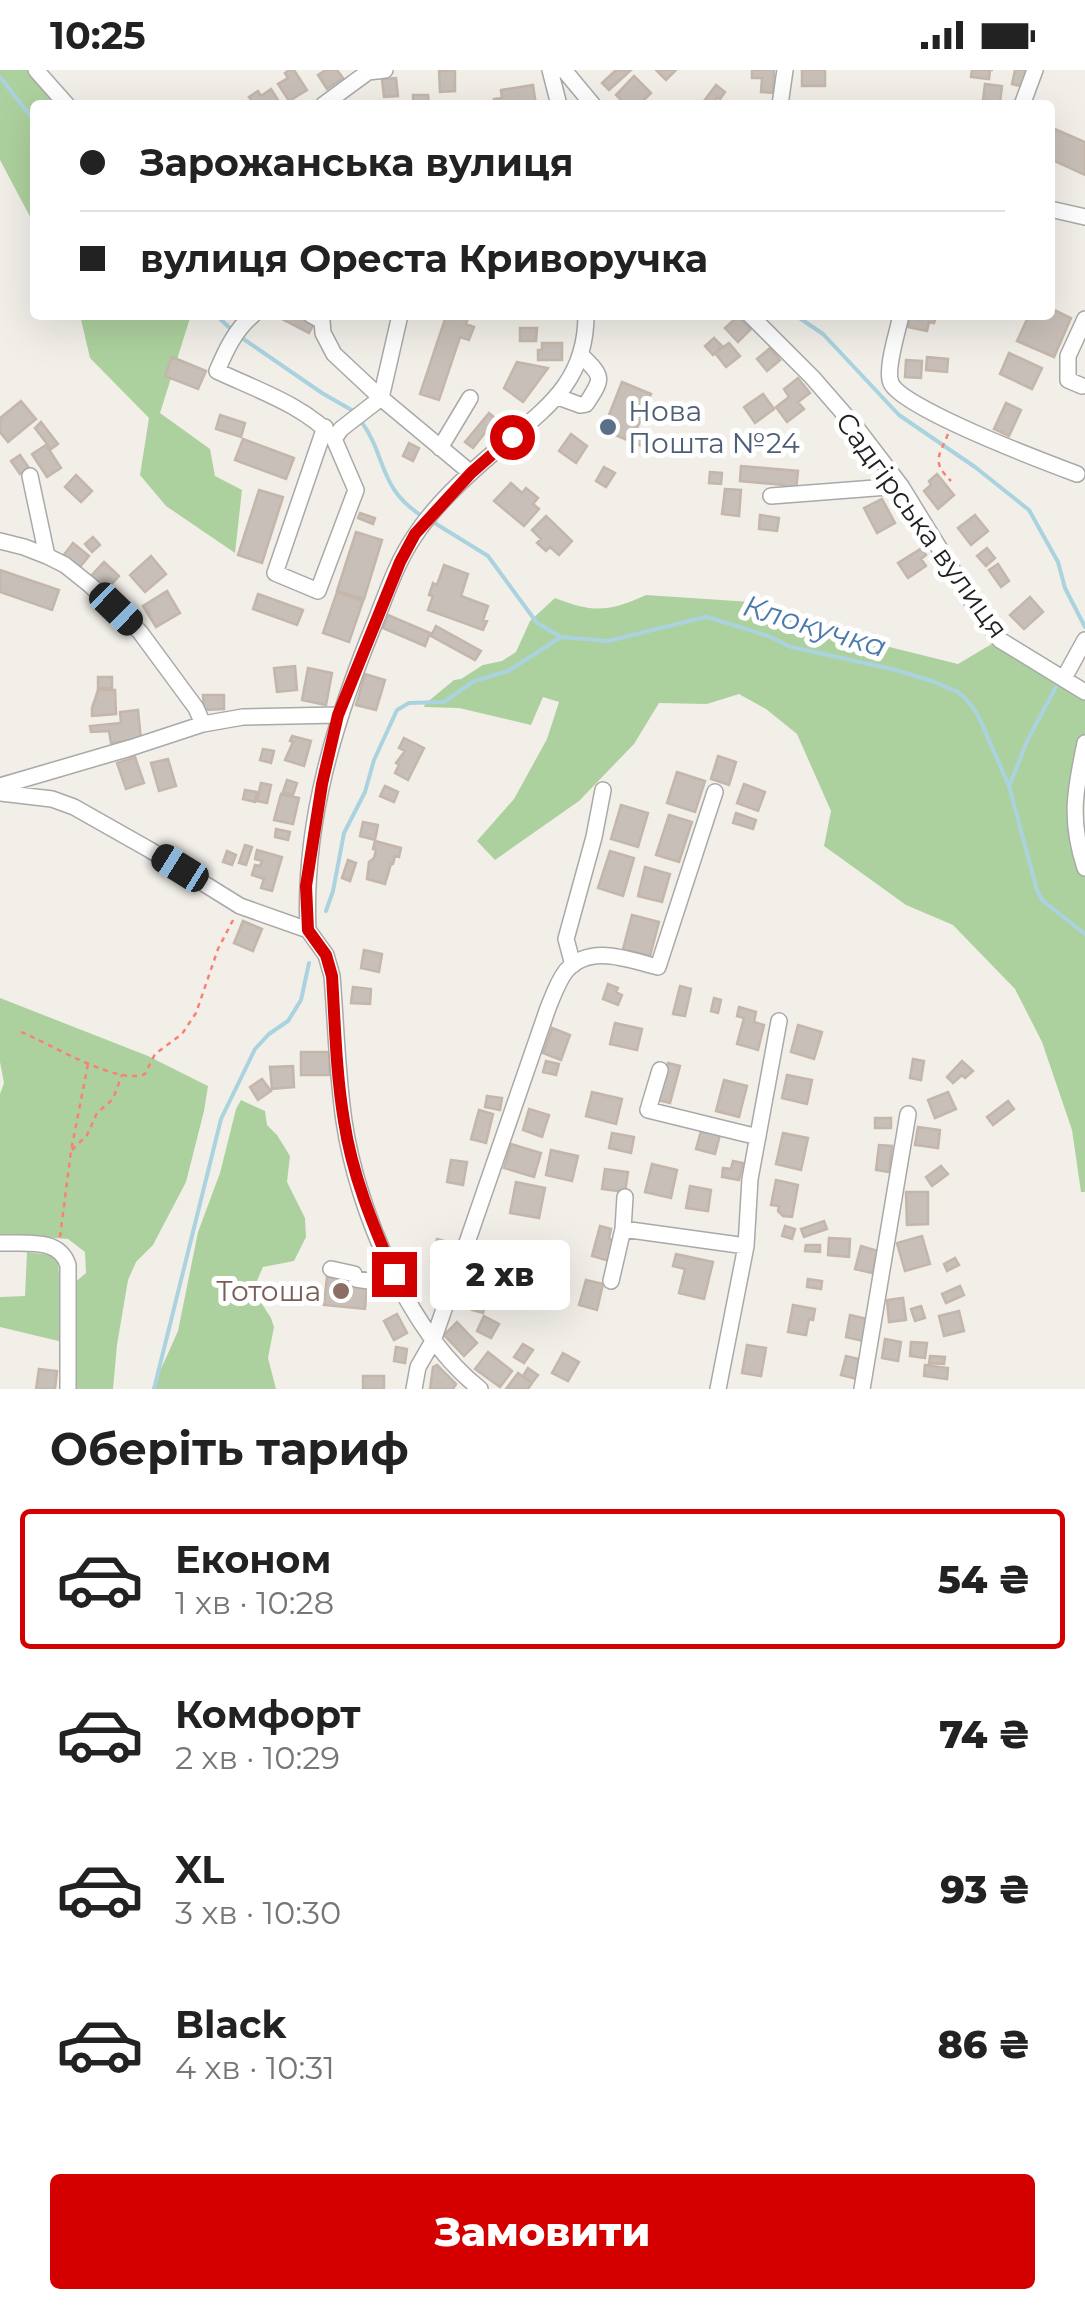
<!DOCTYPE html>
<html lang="uk">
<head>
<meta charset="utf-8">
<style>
	:root { --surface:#fff; --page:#f2f2f2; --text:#222; --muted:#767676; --line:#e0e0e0; --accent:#d40000 }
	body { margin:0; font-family:Montserrat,sans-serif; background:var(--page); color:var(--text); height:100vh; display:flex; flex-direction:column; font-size:38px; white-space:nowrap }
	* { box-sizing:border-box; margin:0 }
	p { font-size:32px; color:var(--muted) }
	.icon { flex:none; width:55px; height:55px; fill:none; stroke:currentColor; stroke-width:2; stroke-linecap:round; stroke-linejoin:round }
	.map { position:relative; height:1319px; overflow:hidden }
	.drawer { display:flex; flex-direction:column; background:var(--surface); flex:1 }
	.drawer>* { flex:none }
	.guide { position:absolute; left:30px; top:30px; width:1025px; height:220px; border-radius:10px; box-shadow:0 10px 40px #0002; display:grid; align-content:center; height:220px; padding:0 50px; background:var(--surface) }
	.end { position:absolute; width:45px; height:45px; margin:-22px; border:12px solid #d40000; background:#fff; box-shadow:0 0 0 5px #fff }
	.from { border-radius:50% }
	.bubble { position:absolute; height:70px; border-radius:10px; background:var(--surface); box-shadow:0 10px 40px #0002; font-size:32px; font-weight:800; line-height:70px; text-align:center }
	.car { position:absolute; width:30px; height:60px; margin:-30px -15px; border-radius:12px; box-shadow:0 0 8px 2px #0007; background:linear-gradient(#222 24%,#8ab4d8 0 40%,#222 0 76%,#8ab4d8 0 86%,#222 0) }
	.guide b { display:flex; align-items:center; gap:35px; height:95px; font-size:38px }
	.guide b+b { border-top:2px solid var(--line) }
	.guide i { width:25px; height:25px; background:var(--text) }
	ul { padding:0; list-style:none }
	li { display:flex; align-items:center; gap:30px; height:140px; margin:0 20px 15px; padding:0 30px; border:5px solid transparent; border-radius:10px }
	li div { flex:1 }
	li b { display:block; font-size:38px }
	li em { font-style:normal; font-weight:800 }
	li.selected { border-color:var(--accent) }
	li>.icon { width:90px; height:90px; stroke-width:1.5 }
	h2 { padding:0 50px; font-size:45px; line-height:120px }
	.primary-button { display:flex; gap:20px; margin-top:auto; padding:20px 50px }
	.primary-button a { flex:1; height:115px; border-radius:10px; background:var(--accent); color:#fff; font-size:40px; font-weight:800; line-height:115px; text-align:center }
	.status { display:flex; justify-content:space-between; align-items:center; height:70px; padding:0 50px; background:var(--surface); direction:ltr }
	.status svg { height:28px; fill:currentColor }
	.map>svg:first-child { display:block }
</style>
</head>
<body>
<div class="status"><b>10:25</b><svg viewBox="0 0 49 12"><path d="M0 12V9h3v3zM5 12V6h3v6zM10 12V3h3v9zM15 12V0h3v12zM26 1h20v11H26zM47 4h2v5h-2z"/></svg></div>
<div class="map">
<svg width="1085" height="1319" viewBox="0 0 1085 1319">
	<rect width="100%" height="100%" fill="#f2efe9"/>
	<!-- forest -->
	<path fill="#add19e" d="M0,0H33L69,35H35V156L0,90Z
		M80,245H191L160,343L210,379L215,406L242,420L235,483L166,436L140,405L149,348L90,288Z
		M646,525L751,532L829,562L958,594L1000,569L1085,621V679L1075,727L1085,794V1122H1081L1072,1060L1042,972L1015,919L953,855L906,835L824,776L831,741L797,664L766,639L739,624L707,634L659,633L634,674L579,731L495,790L477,771L514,729L547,669L559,632L543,627L531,655L459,638L424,637L425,634L454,610L461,609L483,595L502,591L516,582L530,551L555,528C594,543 608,542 646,525Z
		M0,928L148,986L208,1016L204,1041L186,1112L153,1175L136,1192L128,1210L117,1275L113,1319H73L75,1275L0,1257V1227L25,1226L27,1182L58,1186L59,1206L74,1213L86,1203L85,1182L68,1169L0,1164V1024L4,1013L0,992Z
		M241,1030L265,1041L267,1055L277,1065L290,1086L287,1112L305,1148L306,1167L294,1191L263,1197L253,1220L271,1248L274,1257L268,1288L276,1319H152L178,1261L198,1162L220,1103L236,1039Z"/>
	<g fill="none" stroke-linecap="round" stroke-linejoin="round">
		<!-- stream -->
		<path stroke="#aad3df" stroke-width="4" d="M0,7L35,52
			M216,245L234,262
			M795,245L823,264L899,345L975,397L1029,440L1058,492L1065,518L1085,557
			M242,268L322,323L355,342
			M360,350C388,386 376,418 425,448
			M433,452L488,486L537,553L561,567L608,571L705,547L711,548L768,566L791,577L892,599L932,611L958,622L966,629L977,643L1009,716L1037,820L1042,830L1085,864
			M1009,716L1028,669L1056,617
			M326,841L333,821L344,763L365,722L374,690L397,640L409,633L444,632L474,611L508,601L561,567
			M154,1319L221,1049L255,979L269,964L288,951L301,930L309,893"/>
	</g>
	<!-- building -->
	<path fill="#c7bfb8" stroke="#c4b6ab" stroke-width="2.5" d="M289,0H294L307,20L289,31L278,14L288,8L285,3Z
		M326,0H337L343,8L327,19L318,5Z
		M455,0V21L440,22L439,1Z
		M616,0L630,1L609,20L602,13Z
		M656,0H676L666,10Z
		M752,0H774L773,23L761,22L762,8H752Z
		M802,0H825V16H802Z
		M972,0H993H990L989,9L971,7Z
		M1015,0H1030L1027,18L1012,14Z
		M634,6L651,23L639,35H626L616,25Z
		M396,8L398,26L384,27L382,9Z
		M985,14L1002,16L1000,33L983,30Z
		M533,15L536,35H495L494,29L502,28L501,20Z
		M716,15L725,22L720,29L718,27L712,35H701Z
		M271,19L281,35H255L249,27L258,21L261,26Z
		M413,25H428L429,35H413Z
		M1050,57L1085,72V105L1050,89Z
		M1050,238L1071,248L1054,287L1017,271L1029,245H1050Z
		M284,245H304L315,251L309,263L282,249Z
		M456,245H469L466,254L474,257L469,270L460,267L439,330L420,324L446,246L455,249Z
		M911,245H928L936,247L934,253L929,252L927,261L908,257Z
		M738,246L751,259L738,272L725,258Z
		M520,258H537L536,271H520Z
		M714,268L722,276L713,285L705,276Z
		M542,273H562V290H538V280H542Z
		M729,273L740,286L726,297L715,283Z
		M770,278L780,290L767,301L757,289Z
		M1009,283L1042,298L1032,319L1000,304Z
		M172,287L206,301L198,319L165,306Z
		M927,287L948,289L947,302L926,300Z
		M906,290L922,291L921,308L905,307Z
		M517,292L548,298L523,332L504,318Z
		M798,308L810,323L798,332L804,339L787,352L776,337L789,327L784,319Z
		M622,312L651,324L636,361L646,366L642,376L603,360Z
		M763,324L774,339L755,353L744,337Z
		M21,331L36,349L8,372L0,362V348Z
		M1006,333L1021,340L1009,366L994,359Z
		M489,343L496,349L473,378L465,372Z
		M220,345L245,353L241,367L216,359Z
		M41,352L58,374L51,379L35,358Z
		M571,364L587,376L576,393L559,381Z
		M243,369L294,388L286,409L235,390Z
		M409,373L419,378L413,391L403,386Z
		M46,375L61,398L47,407L32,384Z
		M20,385L29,398L20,404L11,391Z
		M741,396L798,401L796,420L783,419L784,415L740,411Z
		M604,397L615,403L606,417L596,411Z
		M710,402L722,403L721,414L709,413Z
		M937,404L954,425L938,439L924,421L931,415L929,411Z
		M76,405L92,421L81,432L65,417Z
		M511,413L522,423L526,418L538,428L533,434L539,439L524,456L494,431Z
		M725,419L741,420L739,446L722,444Z
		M259,420L283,427L262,493L238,485Z
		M882,429L895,453L877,463L864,438Z
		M360,443L375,448L373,454L358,448Z
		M760,445L779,448L777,461L759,459Z
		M975,445L988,461L971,475L958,458Z
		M546,446L572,471L559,485L550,477L546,481L537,473L541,469L532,460Z
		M356,462L382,470L364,529L337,521Z
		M93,467L100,475L92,482L85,474Z
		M73,473L89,486L79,498L63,486Z
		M922,478L926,485L921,489L926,496L908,508L898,493Z
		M987,478L995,488L986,496L977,486Z
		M151,486L166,504L145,522L130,505Z
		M104,492L119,506L105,521L90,507Z
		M998,494L1009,511L1001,517L989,500Z
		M444,495L468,504L461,526L488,536L483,550L487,551L483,560L428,540L433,526L429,525L433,513L437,515Z
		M0,500L59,520L52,540L0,522Z
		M167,521L180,543L156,557L143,536Z
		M337,522L363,531L349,572L323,563Z
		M258,524L303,540L297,555L253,539Z
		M1030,527L1043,542L1024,559L1010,545Z
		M388,545L430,563L425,576L383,558Z
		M436,556L481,581L475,590L431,566Z
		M295,596L297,620L277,622L274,598Z
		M308,598L332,603L326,635L302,630Z
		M365,604L385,610L376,640L356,635Z
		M98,607H112V618H98Z
		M98,620H115L116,644L92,646V638Z
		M203,625H224V639L204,640Z
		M138,640L141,670L111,673L109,661L91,662L90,656L121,653L120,642Z
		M292,666L311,671L304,696L285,690L293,672L290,671Z
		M404,668L424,678L408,710L395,703L399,695L396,693L405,681L399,678Z
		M263,679L274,681L271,693L260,690Z
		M718,686L736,692L729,715L711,709Z
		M135,687L144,713L126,719L117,693Z
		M168,689L176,716L159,721L151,693Z
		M677,702L705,711L695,742L667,733Z
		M287,710L297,713L293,725L283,722Z
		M261,713L271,715L267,733L257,731Z
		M744,714L765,722L758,741L737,733Z
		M385,716L398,722L394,732L380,726Z
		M245,720L257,722L255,732L243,729Z
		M281,724L299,728L293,754L274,750Z
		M621,735L648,743L638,777L611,769Z
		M736,743L756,750L753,759L733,753Z
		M669,745L692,752L679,792L656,785Z
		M363,752L378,755L375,770L360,766Z
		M276,759L290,762L288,770L275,767Z
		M375,771L401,778L399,787L395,786L393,794H391L385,814L367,809L369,792L374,788L376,780L373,779Z
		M245,775L252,777L246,795L239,793Z
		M257,780L282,787L272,821L261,818L264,809L252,805L255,795L260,796L262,791L255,789Z
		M227,781L236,785L232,795L223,792Z
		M610,781L634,788L623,826L598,818Z
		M348,790L356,793L350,811L342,808Z
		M645,797L670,804L662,832L638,826Z
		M632,845L659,852L650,886L623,879Z
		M243,851L262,859L253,881L234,873Z
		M364,880L382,884L379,902L361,898Z
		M608,914L618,918L616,922L622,925L618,935L603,929Z
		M680,916L691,919L685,946L673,944Z
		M353,917L371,919L370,934L351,933Z
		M714,928L721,930L718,943L711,941Z
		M739,937L756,942L754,952L764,955L758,980L737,974L744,948L737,946Z
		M615,953L642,959L637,980L610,974Z
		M798,955L822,962L814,989L791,982Z
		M552,958L570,965L561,990L543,983Z
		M301,982H329V1005H301Z
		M913,989L924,991L921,1010L910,1008Z
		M546,991L559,994L556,1005L543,1002Z
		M962,991L973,1001L965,1008L962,1005L953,1013L947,1007Z
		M668,993L680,996L670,1033L658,1030Z
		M293,996L294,1017L272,1019L270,997Z
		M787,1005L812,1010L807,1034L782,1028Z
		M262,1009L271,1021L258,1030L250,1017Z
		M724,1010L747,1016L739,1047L716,1041Z
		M592,1022L622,1029L616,1054L586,1046Z
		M948,1022L956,1039L935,1048L928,1030Z
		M487,1026L502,1028L500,1040L485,1037Z
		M1008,1031L1014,1039L993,1055L987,1047Z
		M529,1039L549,1045L542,1067L523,1060Z
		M479,1040L493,1044L486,1073L471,1069Z
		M875,1048H891V1058H875Z
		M918,1057L940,1060L938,1078L915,1075Z
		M701,1061L720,1065L715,1084L696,1079Z
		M612,1063L634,1067L631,1083L609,1078Z
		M783,1063L808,1068L801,1100L776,1094Z
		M511,1074L541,1083L534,1107L504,1098Z
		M879,1075L892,1076L889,1102L876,1100Z
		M551,1080L578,1086L572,1111L546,1105Z
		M451,1090L467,1092L463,1115L447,1112Z
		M733,1091L743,1093L739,1110L722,1107L723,1098L731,1099Z
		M652,1094L677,1100L671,1128L645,1122Z
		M941,1096L948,1104L932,1116L926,1107Z
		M605,1099L628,1102L625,1122L602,1119Z
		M776,1110L798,1115L792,1147L783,1146L778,1141L779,1136L771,1135Z
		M516,1112L545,1118L539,1148L510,1143Z
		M690,1116L711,1120L708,1141L686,1138Z
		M906,1122H928V1154L907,1155Z
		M824,1151L827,1159L804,1167L801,1159Z
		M600,1156L611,1159L609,1169L614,1170L609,1191L592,1186Z
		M785,1156L795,1159L792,1169L782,1166Z
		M922,1166L930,1194L905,1201L897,1173Z
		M829,1168L850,1169L849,1187L828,1185Z
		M437,1169L454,1174L448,1196L431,1191Z
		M806,1175H820V1182L805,1181Z
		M861,1176L878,1181L872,1203L855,1199Z
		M676,1184L713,1192L704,1229L679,1223L685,1199L673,1196Z
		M955,1188L959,1195L947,1201L944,1194Z
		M327,1207L349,1209V1213L367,1215L365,1239L324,1235Z
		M808,1209L822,1211L821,1219L807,1217Z
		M586,1210L603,1214L597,1240L579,1235Z
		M960,1216L964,1225L946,1233L942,1224Z
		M476,1227L487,1230L483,1243L472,1240Z
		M903,1228L906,1250L889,1252L887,1230Z
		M793,1235L815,1239L813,1250L809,1249L806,1265L788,1262Z
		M921,1236L925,1248L915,1251L911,1239Z
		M959,1241L964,1261L944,1266L939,1246Z
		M397,1244L407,1263L394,1270L384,1251Z
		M850,1245L867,1249L863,1271L846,1267Z
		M484,1246L499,1254L491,1268L477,1261Z
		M457,1252L477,1273L464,1286L444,1265Z
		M885,1269L901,1272L898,1291L882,1288Z
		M911,1272L927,1273L925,1288L910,1286Z
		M523,1274L533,1280L524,1293L514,1287Z
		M747,1275L766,1278L761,1306L742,1303Z
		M396,1277L407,1279L405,1293L394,1291Z
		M488,1282L512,1301L500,1317L475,1299Z
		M563,1283L579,1292L568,1311L552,1303Z
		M846,1286L862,1290L857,1309L841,1305Z
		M930,1286L945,1287L944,1294L929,1293Z
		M437,1295L456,1314L453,1319H430L433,1297Z
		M925,1295L948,1298L947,1309L924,1306Z
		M528,1298L538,1305L532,1313L523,1306Z
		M39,1299L57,1301L55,1319H36Z
		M518,1303L532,1313L528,1319H506Z
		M363,1306H384V1319H363Z"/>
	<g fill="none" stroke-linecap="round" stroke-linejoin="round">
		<defs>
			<path id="minor" d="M36,0L67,35
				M550,0L559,35
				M564,0L593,35
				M323,35L368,2L385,0
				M780,35L785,0
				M1022,35L1035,0
				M1050,139L1085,147
				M253,245C235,260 226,280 217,301C255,319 308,337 334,369L341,359L381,328L400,245
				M311,245L322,251L323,263L334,284L381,328L471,403
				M750,245L812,307L859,361L901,416L973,533L1000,570L1085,622
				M901,245C898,261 885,299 891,313C901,338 1045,392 1077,404
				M1082,316L1068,310V286L1085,249
				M558,327L580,335L586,334C604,307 603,307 581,285
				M325,357L275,503L318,521L356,420L334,369
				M440,378L470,328
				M30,406L47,486
				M771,426L901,416
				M0,471L24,477L47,486L65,495L90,515L140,562L196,638L203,654
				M1064,608L1085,570
				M1085,673C1075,720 1069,750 1085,798
				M0,716L130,678L203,654L243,647L338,645
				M0,723L52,729L74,737L150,780L240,836L308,860
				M308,860C303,753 335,649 376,550C387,522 397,492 414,467C435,434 468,404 498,379C545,339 586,313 586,245
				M308,860L326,885L332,906C336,954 337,1003 344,1051C357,1140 409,1263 480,1319
				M573,895L566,869L594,767L603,720
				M660,1000L648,1040L758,1067
				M623,1159L746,1176
				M0,1173C24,1174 59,1167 68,1195V1319
				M331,1199L354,1204L356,1209L400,1216
				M611,1211L623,1159L625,1127
				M414,1319L418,1297L433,1271L548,938C553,926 558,911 566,901C590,873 629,890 658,897L715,722
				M718,1319L746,1176L750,1109L779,951
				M862,1319L908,1044"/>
		</defs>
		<!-- minor casing -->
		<use href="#minor" stroke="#a9a9a9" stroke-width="18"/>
		<!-- path -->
		<path stroke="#fa8072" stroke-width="2.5" stroke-dasharray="5 5" stroke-linecap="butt" d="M948,364C939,387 931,391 951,411
			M21,962C49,973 118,1016 145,1004L155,984L182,964L196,943L218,879L233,850
			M72,1080L87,1065L97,1043L113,1029L122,1005
			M60,1167L71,1081L88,994"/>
		<!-- minor -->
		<use href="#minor" stroke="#fff" stroke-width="15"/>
	</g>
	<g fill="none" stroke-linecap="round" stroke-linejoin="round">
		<!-- route -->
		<path stroke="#d40000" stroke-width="12" d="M394,1204C373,1155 352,1105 344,1051C336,1003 335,954 332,906L326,885L308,860L306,816L322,714L338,645L400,492L415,464L471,403L512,367"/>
	</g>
	<!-- markers -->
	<circle fill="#5c6f8a" stroke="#fff" stroke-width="4" cx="608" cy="357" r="10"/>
	<circle fill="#8d6e63" stroke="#fff" stroke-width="4" cx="341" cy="1221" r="10"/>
	<g text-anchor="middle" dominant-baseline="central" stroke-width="10" stroke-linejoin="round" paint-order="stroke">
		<!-- service labels -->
		<g font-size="28" fill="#4e5e75" stroke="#fff" text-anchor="start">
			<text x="628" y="341">Нова<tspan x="628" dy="32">Пошта №24</tspan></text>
		</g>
		<!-- street labels -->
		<g font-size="28" fill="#222" stroke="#fff">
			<text transform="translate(922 455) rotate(54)">Садгірська вулиця</text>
		</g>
		<!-- education labels -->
		<g font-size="28" fill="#785e54" stroke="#fff" text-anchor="end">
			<text x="321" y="1221">Тотоша</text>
		</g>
		<!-- water labels -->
		<g font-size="30" font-style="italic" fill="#4a7aab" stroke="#fff">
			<text transform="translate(815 556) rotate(17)">Клокучка</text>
		</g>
	</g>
</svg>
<i class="end from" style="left:512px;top:367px"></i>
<i class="end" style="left:394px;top:1204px"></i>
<div class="bubble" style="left:430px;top:1170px;width:140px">2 хв</div>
<i class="car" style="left:116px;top:539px;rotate:134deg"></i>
<i class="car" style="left:180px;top:798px;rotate:302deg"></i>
<div class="guide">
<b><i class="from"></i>Зарожанська вулиця</b>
<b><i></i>вулиця Ореста Криворучка</b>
</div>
</div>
<section class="drawer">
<h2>Оберіть тариф</h2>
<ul>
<li class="selected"><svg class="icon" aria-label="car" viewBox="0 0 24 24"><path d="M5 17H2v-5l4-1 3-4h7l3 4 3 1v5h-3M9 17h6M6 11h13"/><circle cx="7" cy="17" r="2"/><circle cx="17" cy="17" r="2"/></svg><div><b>Економ</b><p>1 хв · 10:28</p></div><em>54 ₴</em></li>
<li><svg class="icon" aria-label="car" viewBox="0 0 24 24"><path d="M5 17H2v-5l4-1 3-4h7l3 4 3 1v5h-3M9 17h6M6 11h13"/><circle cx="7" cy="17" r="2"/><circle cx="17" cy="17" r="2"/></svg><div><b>Комфорт</b><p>2 хв · 10:29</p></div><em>74 ₴</em></li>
<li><svg class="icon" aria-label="car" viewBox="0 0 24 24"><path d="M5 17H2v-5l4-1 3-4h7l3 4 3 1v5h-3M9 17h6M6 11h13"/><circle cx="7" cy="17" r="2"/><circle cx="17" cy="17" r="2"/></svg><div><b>XL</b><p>3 хв · 10:30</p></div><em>93 ₴</em></li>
<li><svg class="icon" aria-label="car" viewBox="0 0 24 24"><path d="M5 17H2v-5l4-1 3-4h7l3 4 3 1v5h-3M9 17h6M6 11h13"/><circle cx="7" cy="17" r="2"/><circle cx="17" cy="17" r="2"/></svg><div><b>Black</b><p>4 хв · 10:31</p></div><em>86 ₴</em></li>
</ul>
<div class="primary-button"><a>Замовити</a></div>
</section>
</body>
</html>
